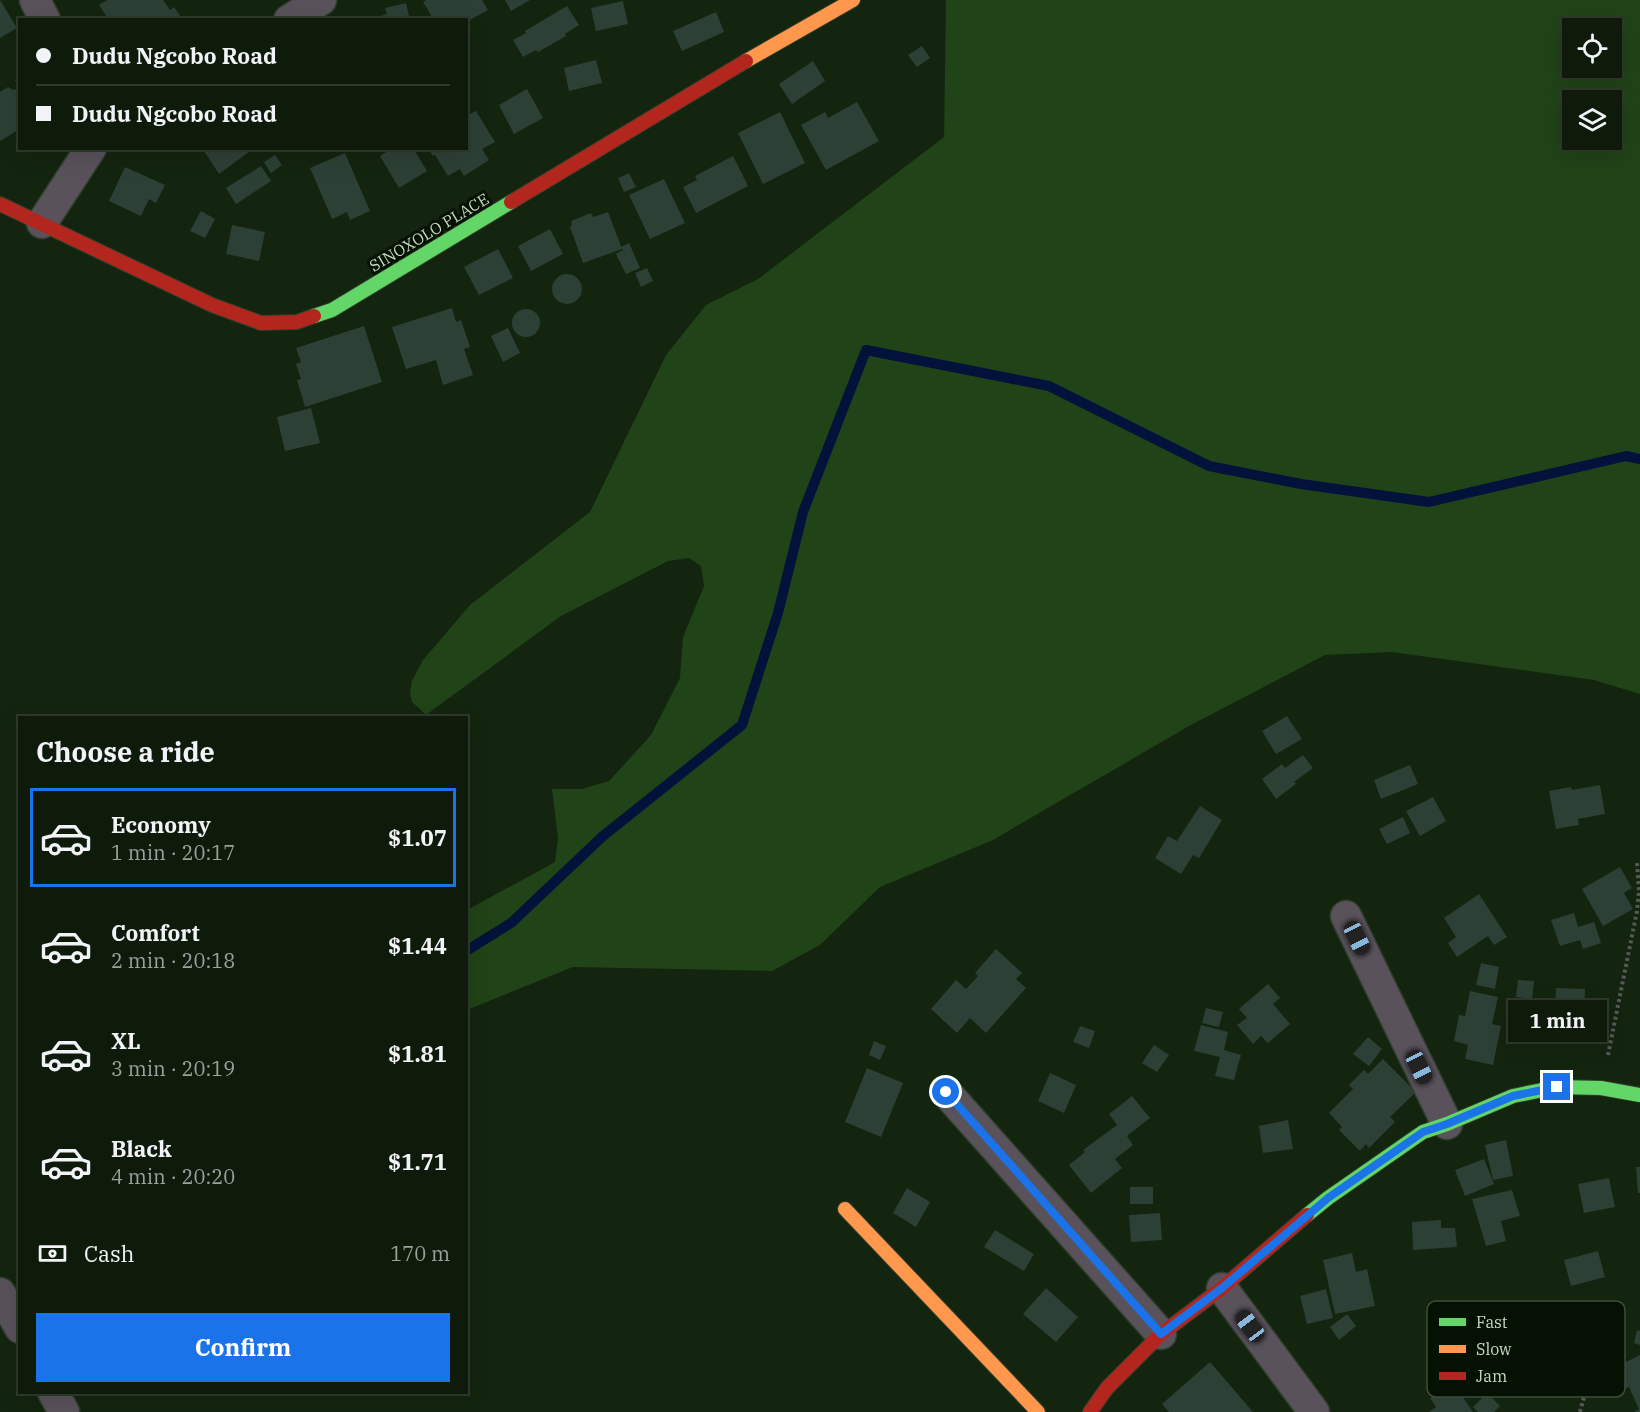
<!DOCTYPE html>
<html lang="en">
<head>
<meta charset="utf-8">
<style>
	:root { --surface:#0e1b0b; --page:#1c2819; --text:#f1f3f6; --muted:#9ba19d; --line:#2e392c; --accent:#1a73e8 }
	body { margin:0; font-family:"IBM Plex Serif",serif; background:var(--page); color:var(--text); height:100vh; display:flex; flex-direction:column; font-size:22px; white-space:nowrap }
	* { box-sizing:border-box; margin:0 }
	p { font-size:20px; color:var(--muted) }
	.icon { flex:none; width:33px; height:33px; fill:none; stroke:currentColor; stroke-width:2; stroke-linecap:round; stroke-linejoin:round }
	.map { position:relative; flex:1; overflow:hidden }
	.panel { position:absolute; left:18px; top:716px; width:450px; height:678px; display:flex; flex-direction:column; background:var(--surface); border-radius:0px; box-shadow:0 6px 24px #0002,0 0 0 2px var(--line) }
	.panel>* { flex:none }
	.guide { position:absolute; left:18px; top:18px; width:450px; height:132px; border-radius:0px; box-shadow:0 6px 24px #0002,0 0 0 2px var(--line); display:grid; align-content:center; height:132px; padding:0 18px; background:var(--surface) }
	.tools { position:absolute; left:1562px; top:18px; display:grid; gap:12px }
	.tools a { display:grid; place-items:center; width:60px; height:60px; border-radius:0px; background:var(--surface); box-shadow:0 6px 24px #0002,0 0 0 2px var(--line); font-size:30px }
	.end { position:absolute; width:27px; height:27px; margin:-14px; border:8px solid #1a73e8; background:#fff; box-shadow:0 0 0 3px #fff }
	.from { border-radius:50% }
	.bubble { position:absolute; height:42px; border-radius:0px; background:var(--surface); box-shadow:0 6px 24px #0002,0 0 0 2px var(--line); font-size:20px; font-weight:700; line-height:42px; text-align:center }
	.car { position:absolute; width:18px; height:36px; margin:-18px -9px; border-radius:8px; box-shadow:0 0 4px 2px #0007; background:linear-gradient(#222 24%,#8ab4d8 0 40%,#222 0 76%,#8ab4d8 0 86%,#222 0) }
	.guide b { display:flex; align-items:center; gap:21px; height:57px; font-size:22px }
	.guide b+b { border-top:2px solid var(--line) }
	.guide i { width:15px; height:15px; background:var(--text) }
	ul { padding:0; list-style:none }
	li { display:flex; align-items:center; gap:18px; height:99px; margin:0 12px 9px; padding:0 6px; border:3px solid transparent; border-radius:0px }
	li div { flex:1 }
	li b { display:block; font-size:22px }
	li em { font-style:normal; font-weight:700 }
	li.current { border-color:var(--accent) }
	li>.icon { width:54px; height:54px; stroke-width:1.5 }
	h2 { padding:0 18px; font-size:27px; line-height:72px }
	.pay { display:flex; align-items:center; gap:15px; height:66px; padding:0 18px; font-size:22px }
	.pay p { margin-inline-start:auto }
	.primary-button { display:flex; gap:12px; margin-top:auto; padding:12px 18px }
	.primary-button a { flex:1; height:69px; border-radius:0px; background:var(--accent); color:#fff; font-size:24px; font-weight:700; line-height:69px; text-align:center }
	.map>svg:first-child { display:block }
</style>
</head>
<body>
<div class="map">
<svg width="1640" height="1412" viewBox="0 0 1640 1412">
	<rect width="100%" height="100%" fill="#13240f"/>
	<!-- green -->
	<path fill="#204317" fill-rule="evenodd" d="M946,0H1640V694L1594,680L1392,652L1325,655L1189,726L993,840L880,887L820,945L772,971L573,967L467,1010V910L555,862L558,838L552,789H582L609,781L651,735L680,678L683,637L704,586L701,566L689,558L668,561L561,616L426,715L412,702L410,693L412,681L423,660L470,605L590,512L666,355L706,305L758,279L944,137ZM1572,28H1611V68H1572ZM1572,100H1611V140H1572Z"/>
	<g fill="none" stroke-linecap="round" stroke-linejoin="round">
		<!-- stream -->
		<path stroke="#02123b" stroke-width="10" d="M466,951L511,923L603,836L742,725L778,613L803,512L866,350L1049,386L1209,466L1301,484L1429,502L1626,456L1640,459"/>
	</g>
	<!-- building -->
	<path fill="#2d4036" d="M0,0L17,28L0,38Z
		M107,0H163L170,10L174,7L183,20H109L99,5Z
		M426,0H482L488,10L466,22V20H434L423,2Z
		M505,0H530L511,11Z
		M623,1L628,24L596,31L591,8Z
		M406,3L410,20H367L387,14L385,8Z
		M567,6L579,25L565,34L566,36L538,52L536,50L523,57L513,40L526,33L525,31Z
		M716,12L724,32L682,51L673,31Z
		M922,46L930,58L917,67L908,55Z
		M596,60L602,83L569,91L564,68Z
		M813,61L825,81L792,104L779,84Z
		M20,78V129L0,141V92L8,87L14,90L19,87L15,80Z
		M527,89L543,118L514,134L499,105Z
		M857,102L879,141L826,170L801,125L825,112L828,118Z
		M476,111L495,142L482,149L489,160L464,176L460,169L448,176L435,155L433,156L428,148H466V116Z
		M780,112L805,163L763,184L738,133Z
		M202,148H254L219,174Z
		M392,148H413L427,171L399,188L380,156Z
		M345,153L370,211L350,220L347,212L332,219L310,168Z
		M275,155L282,165L271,173L264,162Z
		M733,156L748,186L696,213L683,187L697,180L695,176Z
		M261,166L271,181L236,204L226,188Z
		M125,167L165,185L156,203L149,199L141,216L109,201Z
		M629,173L636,187L624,192L618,178Z
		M664,179L685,223L650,239L629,195Z
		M201,211L215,219L205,238L190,231Z
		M608,212L622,249L583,263L570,227L572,225L571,221L591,213L593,217Z
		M232,225L265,232L259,261L226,254Z
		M550,229L563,254L531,271L518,246Z
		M629,243L640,268L626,274L616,254L623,250L621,247Z
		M498,249L513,278L479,295L464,267Z
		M647,268L653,281L641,287L635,273Z
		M552 289a15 15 0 1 1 30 0a15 15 0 1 1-30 0Z
		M452,308L456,322L461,320L470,347L464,349L473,375L443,385L436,360L406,369L392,327Z
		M512 323a14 14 0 1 1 28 0a14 14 0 1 1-28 0Z
		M364,326L382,382L305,407L297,380L301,379L296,364L301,362L296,348Z
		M508,328L520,353L503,362L491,336Z
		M311,408L320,443L285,451L277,417Z
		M1287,716L1302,739L1276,754L1262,731Z
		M1303,755L1313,768L1294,782L1296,784L1276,799L1262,779L1282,764L1285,768Z
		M1410,765L1418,784L1381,799L1374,780Z
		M1600,785L1605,814L1578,819L1579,825L1556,829L1549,791L1571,787L1572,790Z
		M1433,797L1446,821L1420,836L1406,811Z
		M1200,806L1222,820L1199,858L1193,855L1181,874L1155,858L1168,836L1177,841Z
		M1403,817L1410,833L1387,844L1379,829Z
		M1620,867L1632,888L1624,893L1633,909L1603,926L1582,889Z
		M1479,894L1507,937L1494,945L1488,936L1457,957L1448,943L1456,937L1444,918Z
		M1574,913L1578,927L1594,922L1601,943L1583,949L1580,940L1560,946L1551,920Z
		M996,949L1022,973L1016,979L1026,988L986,1033L970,1018L957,1033L931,1009L956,980L966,989L978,976L975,973Z
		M1481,963L1499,967L1495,989L1476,985Z
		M1518,980L1534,981L1532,999L1516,997Z
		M1268,984L1280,998L1273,1004L1290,1024L1268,1043L1261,1036L1253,1044L1237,1025L1247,1018L1239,1009Z
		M1556,988L1585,989L1584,1018L1555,1017Z
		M1470,991L1498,997L1492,1024L1501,1026L1493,1065L1465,1059L1468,1045L1454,1041L1459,1015L1465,1016Z
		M1206,1008L1223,1012L1219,1027L1202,1023Z
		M1201,1025L1228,1032L1224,1050L1241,1055L1234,1080L1215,1076L1220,1057L1194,1051Z
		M1080,1026L1095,1031L1089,1048L1073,1042Z
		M1368,1037L1382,1049L1369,1066L1353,1054Z
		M874,1041L886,1046L880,1060L869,1055Z
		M1154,1045L1169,1055L1157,1072L1142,1063Z
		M1383,1059L1416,1092L1390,1117L1395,1122L1369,1148L1366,1144L1360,1151L1339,1130L1342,1127L1329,1113L1353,1089L1349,1085L1364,1070L1368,1074Z
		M867,1068L903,1083L881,1137L845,1122Z
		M1050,1073L1076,1085L1064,1113L1038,1101Z
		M1132,1096L1150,1118L1127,1136L1133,1145L1115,1159L1122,1168L1091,1193L1069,1165L1085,1152L1083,1150L1117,1125L1109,1114Z
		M1288,1120L1293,1149L1263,1153L1259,1126Z
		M1506,1140L1513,1176L1493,1180L1485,1145Z
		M1484,1159L1494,1184L1465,1196L1455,1170Z
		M1636,1167H1640V1193H1638Z
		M1609,1178L1615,1207L1584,1213L1578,1184Z
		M1130,1187H1153V1204H1130Z
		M907,1188L930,1202L916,1227L893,1213Z
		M1512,1190L1520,1216L1501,1221L1506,1241L1486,1246L1472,1199Z
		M1160,1213L1162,1240L1131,1242L1129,1215Z
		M1441,1220V1228H1455L1457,1247L1413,1250L1412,1222Z
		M995,1230L1034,1254L1024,1271L984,1247Z
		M1598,1251L1605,1277L1571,1286L1564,1260Z
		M1352,1253L1356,1272L1367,1269L1375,1306L1335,1314L1323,1260Z
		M1046,1288L1078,1317L1056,1342L1023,1314Z
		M1326,1289L1333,1318L1307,1324L1300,1296Z
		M1347,1314L1356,1326L1339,1340L1330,1327Z
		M1637,1330L1640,1331V1345L1634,1343Z
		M1640,1355V1412H1634L1639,1409L1629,1387L1622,1390L1612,1369Z
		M1566,1357L1572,1394L1551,1398L1545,1360Z
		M1210,1362L1253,1412H1169L1162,1404Z
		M1453,1383L1473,1412H1429L1436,1407L1430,1398Z
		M1487,1393L1500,1406L1494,1412H1478L1473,1407Z"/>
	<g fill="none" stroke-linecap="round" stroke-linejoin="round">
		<defs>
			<path id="street" d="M35,0L45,20
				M289,20L321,0
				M42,223L91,148
				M1346,916L1447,1124
				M946,1092L1161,1334
				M1222,1288L1314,1412
				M0,1293L20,1328
				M53,1392L64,1412"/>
			<path id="fast" d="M314,316L332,310L511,202
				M1307,1215L1328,1198L1423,1132L1447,1124L1513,1096L1557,1087L1601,1088L1640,1095"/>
			<path id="slow" d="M746,61L853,0
				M845,1209L1038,1412"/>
			<path id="jam" d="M511,202L746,61
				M0,204L212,305L261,323L297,322L314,316
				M1090,1412L1107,1388L1161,1334L1222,1288L1307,1215"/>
		</defs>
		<!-- street casing -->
		<use href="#street" stroke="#303f2d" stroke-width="33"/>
		<!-- fast casing -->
		<use href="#fast" stroke="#303f2d" stroke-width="16"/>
		<!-- slow casing -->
		<use href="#slow" stroke="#303f2d" stroke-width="16"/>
		<!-- jam casing -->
		<use href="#jam" stroke="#303f2d" stroke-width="16"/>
		<!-- path -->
		<path stroke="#585858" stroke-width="4" stroke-dasharray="3 3" stroke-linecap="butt" d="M1608,1055L1637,911L1639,890L1637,863
			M1580,1412L1598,1344"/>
		<!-- street -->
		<use href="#street" stroke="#59525b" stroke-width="30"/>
		<!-- fast -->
		<use href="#fast" stroke="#63d668" stroke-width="14"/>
		<!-- slow -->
		<use href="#slow" stroke="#ff974d" stroke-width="14"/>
		<!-- jam -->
		<use href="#jam" stroke="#b3261e" stroke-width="14"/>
	</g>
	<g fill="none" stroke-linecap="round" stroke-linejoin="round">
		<!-- route -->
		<path stroke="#1a73e8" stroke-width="8" d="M946,1092L1161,1334L1222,1288L1328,1198L1423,1132L1447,1124L1513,1096L1557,1087"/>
	</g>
	<g text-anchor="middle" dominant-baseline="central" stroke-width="6" stroke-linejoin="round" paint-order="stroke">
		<!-- street labels -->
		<g font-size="16" fill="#c6d8c2" stroke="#051203">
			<text transform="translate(429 232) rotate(-31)">SINOXOLO PLACE</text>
		</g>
	</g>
	<!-- legend -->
	<rect x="1427" y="1301" width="198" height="96" rx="9" fill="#051203" stroke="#3f4d3c" stroke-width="1.5"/>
	<rect x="1439" y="1318" width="27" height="8" fill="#63d668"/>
	<rect x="1439" y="1345" width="27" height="8" fill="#ff974d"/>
	<rect x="1439" y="1372" width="27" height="8" fill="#b3261e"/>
	<g font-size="16" fill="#c6d8c2">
		<text x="1476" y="1328">Fast</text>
		<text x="1476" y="1355">Slow</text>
		<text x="1476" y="1382">Jam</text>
	</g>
</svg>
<div class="tools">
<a><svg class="icon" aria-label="locate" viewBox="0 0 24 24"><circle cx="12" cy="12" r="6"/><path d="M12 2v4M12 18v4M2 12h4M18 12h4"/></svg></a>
<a><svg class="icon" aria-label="layers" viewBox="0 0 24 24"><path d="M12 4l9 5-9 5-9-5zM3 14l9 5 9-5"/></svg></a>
</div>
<i class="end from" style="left:946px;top:1092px"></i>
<i class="end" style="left:1557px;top:1087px"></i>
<div class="bubble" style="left:1508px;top:1000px;width:99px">1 min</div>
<i class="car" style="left:1357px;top:938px;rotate:154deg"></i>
<i class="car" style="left:1419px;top:1067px;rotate:154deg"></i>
<i class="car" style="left:1250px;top:1326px;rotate:323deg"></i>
<div class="guide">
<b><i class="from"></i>Dudu Ngcobo Road</b>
<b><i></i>Dudu Ngcobo Road</b>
</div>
<section class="panel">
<h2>Choose a ride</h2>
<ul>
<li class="current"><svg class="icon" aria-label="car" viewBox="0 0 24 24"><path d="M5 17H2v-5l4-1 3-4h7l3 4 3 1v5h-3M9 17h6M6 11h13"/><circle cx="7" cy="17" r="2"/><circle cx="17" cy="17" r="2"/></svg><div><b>Economy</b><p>1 min · 20:17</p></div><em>$1.07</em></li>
<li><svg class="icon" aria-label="car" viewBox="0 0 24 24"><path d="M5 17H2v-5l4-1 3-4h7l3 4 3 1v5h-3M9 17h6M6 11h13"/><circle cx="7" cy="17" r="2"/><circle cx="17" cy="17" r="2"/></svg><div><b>Comfort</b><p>2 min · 20:18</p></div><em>$1.44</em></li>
<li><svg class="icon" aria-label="car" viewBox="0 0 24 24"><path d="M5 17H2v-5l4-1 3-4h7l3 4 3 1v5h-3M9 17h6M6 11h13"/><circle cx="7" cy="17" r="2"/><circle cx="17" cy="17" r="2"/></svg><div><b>XL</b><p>3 min · 20:19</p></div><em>$1.81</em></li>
<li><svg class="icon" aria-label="car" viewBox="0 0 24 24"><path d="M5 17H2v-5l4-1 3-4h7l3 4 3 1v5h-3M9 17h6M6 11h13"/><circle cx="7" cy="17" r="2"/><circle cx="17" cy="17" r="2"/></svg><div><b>Black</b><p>4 min · 20:20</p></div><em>$1.71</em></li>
</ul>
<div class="pay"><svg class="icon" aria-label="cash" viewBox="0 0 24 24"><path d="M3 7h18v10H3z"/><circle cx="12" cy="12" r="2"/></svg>Cash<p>170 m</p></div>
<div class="primary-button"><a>Confirm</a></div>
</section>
</div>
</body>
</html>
